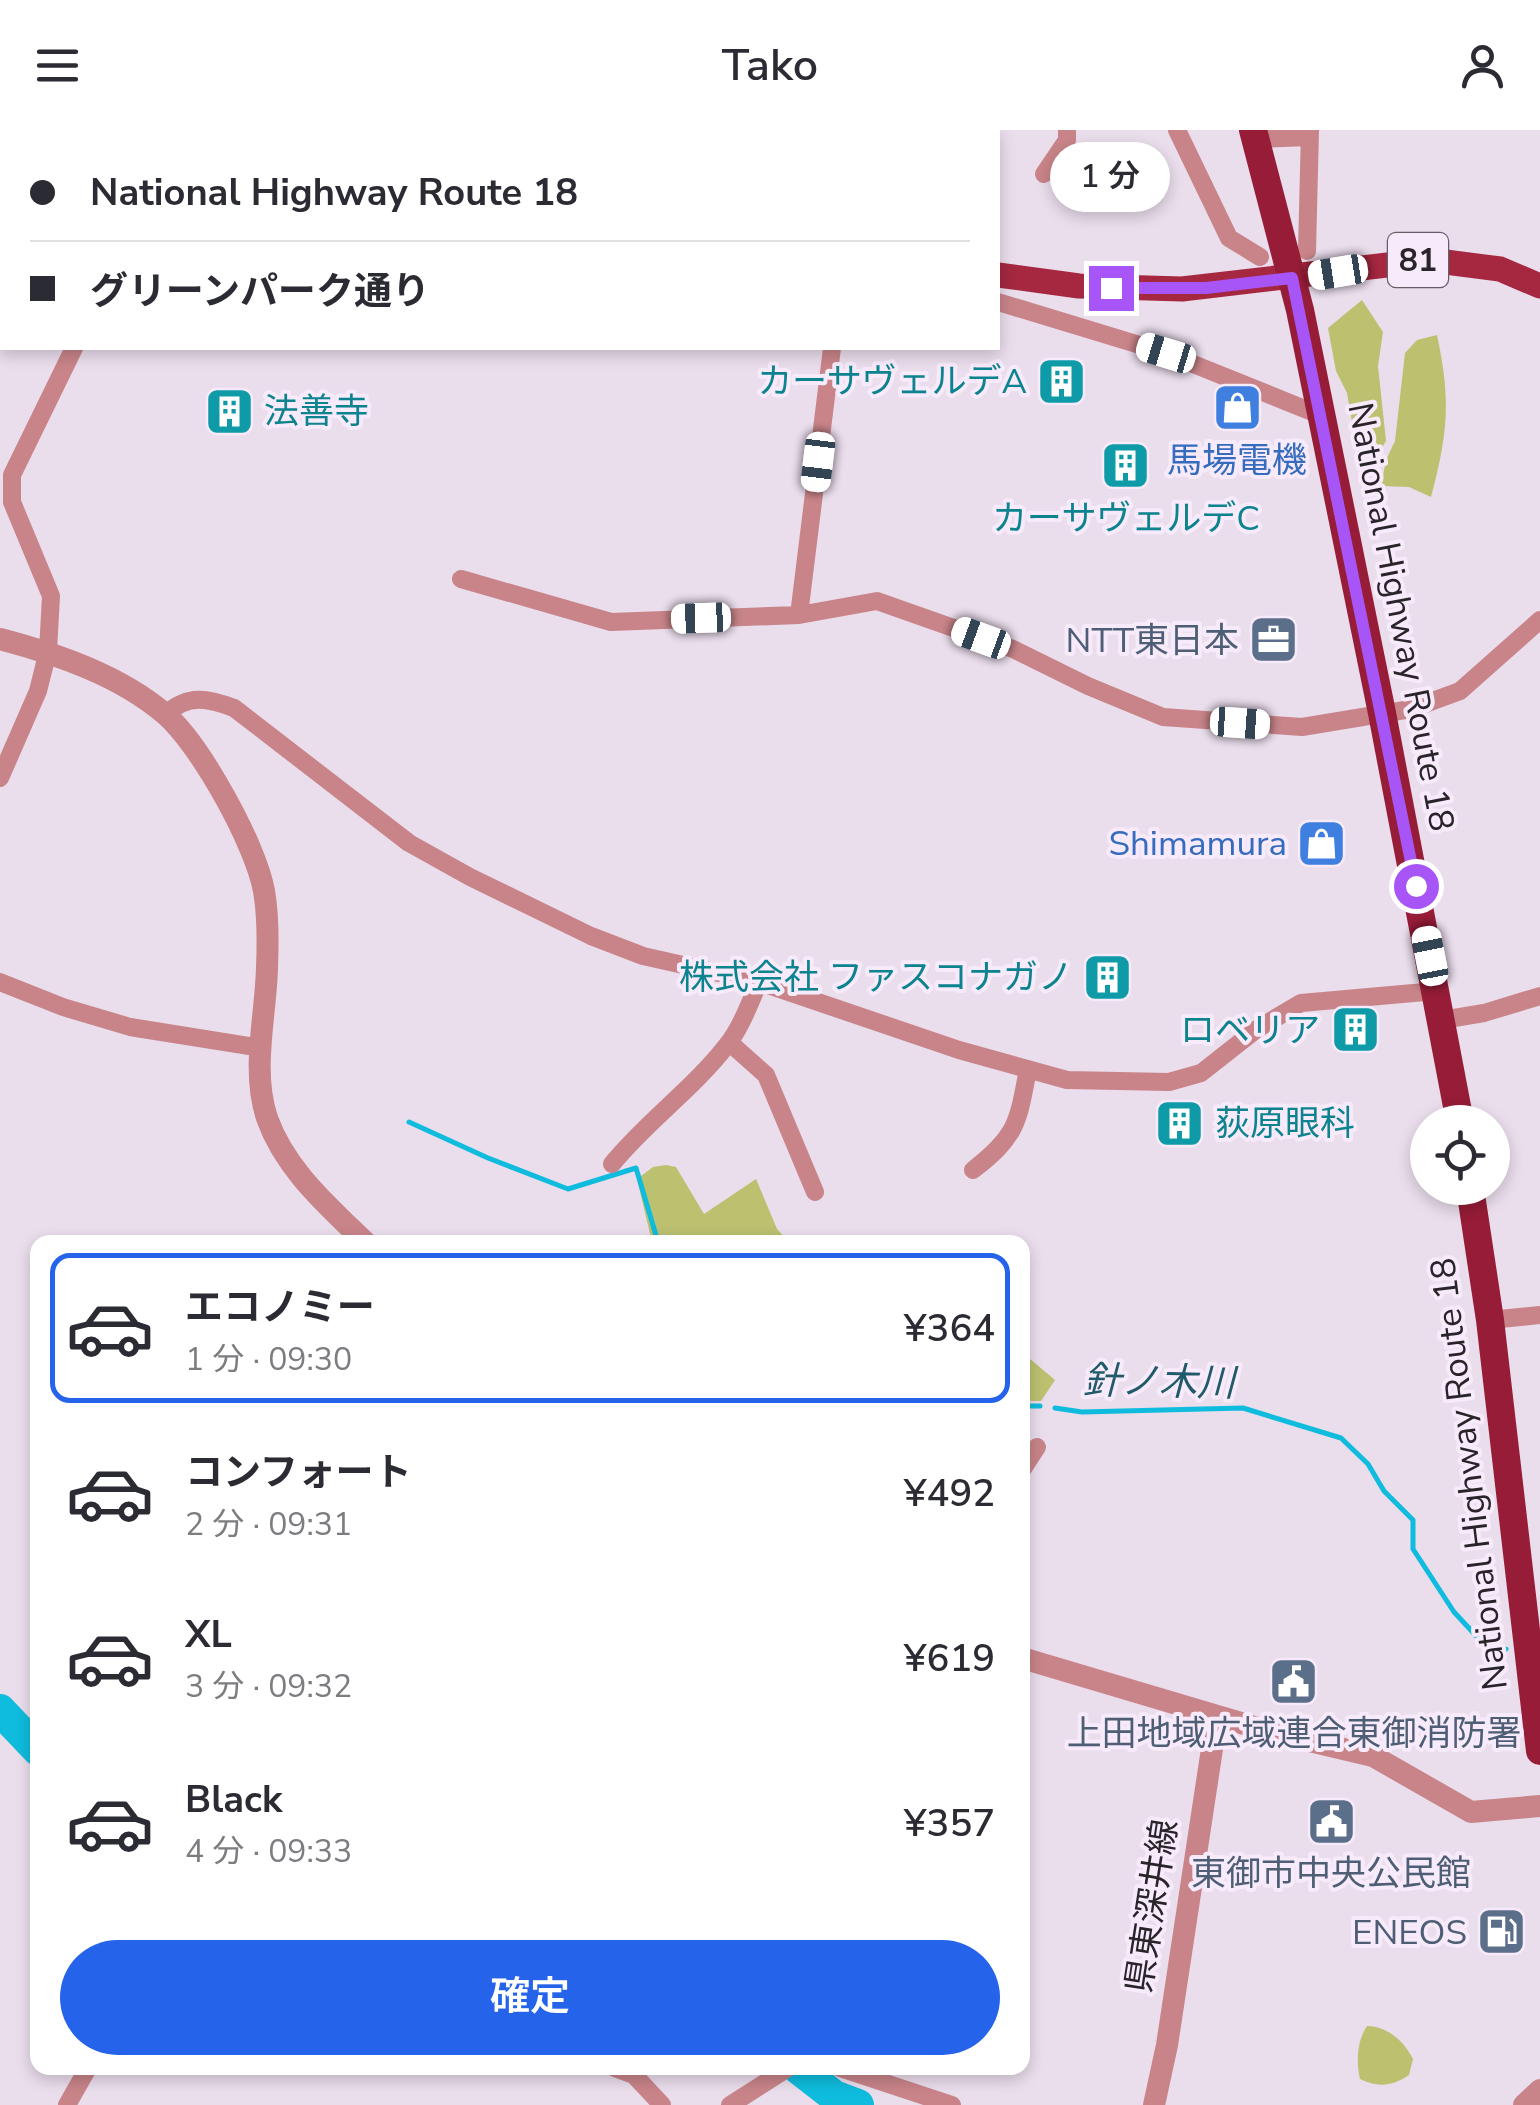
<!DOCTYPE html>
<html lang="ja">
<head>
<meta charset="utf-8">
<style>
	:root { --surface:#fff; --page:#f2f2f3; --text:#2b2b33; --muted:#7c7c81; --line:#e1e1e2; --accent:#2563eb }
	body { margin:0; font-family:"Nunito Sans","Noto Sans JP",sans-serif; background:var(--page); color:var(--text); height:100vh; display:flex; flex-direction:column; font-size:38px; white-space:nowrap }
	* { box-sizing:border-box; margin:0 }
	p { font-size:32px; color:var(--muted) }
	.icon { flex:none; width:55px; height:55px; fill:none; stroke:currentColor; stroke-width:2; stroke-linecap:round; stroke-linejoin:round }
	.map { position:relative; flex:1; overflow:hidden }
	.panel { position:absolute; left:30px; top:1105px; width:1000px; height:840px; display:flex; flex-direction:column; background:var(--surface); border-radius:20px; box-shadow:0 5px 15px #0003 }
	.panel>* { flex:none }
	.banner { position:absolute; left:0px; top:0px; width:1000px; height:220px; box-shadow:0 5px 15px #0003; display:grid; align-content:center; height:220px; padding:0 30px; background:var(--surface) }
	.fabs { position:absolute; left:1410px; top:975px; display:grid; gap:20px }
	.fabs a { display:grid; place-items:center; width:100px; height:100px; border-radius:50%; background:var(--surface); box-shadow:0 5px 15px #0003; font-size:50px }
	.end { position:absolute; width:45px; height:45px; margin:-22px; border:12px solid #a855f7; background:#fff; box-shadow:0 0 0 5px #fff }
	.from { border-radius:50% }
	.bubble { position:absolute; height:70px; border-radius:35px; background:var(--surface); box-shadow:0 5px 15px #0003; font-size:32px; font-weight:600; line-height:70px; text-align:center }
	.car { position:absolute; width:30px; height:60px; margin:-30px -15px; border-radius:12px; box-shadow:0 0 8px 2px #0007; background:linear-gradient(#fff 24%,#345 0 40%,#fff 0 76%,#345 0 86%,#fff 0) }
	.banner b { display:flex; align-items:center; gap:35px; height:95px; font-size:38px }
	.banner b+b { border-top:2px solid var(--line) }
	.banner i { width:25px; height:25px; background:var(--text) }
	ul { padding:18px 0 0; list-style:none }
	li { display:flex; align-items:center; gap:30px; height:150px; margin:0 20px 15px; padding:0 10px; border:5px solid transparent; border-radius:20px }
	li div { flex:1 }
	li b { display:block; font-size:38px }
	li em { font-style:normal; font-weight:600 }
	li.on { border-color:var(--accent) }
	li>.icon { width:90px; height:90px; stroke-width:1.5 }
	.primary-button { display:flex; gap:20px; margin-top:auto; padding:20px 30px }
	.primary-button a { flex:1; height:115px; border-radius:60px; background:var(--accent); color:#fff; font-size:40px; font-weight:600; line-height:115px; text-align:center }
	header { display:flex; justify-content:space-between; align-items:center; height:130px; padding:0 30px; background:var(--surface); font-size:45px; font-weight:600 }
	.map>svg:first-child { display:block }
</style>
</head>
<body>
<header><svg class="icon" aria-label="menu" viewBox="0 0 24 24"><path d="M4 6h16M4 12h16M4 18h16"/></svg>Tako<svg class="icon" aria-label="person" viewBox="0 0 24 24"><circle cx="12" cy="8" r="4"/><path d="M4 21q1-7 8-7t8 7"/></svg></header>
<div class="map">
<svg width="1540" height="1975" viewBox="0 0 1540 1975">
	<rect width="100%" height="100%" fill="#eaddec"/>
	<!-- green -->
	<path fill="#bbc16f" d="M1362,170L1383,202L1378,236L1386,311L1377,326L1365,316L1356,315L1347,263L1336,241L1328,198Z
		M1437,205C1451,270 1448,303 1431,367L1409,357L1381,356L1386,330L1395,311L1405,223L1417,210Z
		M666,1035L676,1037L704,1084L756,1049L777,1099L789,1112H652L637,1049L653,1037Z
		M1023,1223L1055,1250L1041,1271H1023Z
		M1367,1896C1387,1896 1404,1911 1413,1929L1409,1945C1393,1956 1378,1958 1360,1949C1356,1932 1357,1911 1367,1896Z"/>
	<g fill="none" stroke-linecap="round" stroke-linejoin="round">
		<!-- stream -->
		<path stroke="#0fbcdd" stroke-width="5" d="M409,992L488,1028L568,1059L636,1038L658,1112
			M1022,1276H1040
			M1055,1278L1082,1282L1243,1278L1341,1308L1368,1334L1384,1361L1413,1390V1419L1454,1482L1480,1510L1506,1519"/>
		<!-- river -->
		<path stroke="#0fbcdd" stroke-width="32" d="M0,1580L38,1620
			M798,1938L834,1966L858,1975"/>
		<!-- minor -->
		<path stroke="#c88489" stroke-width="18" d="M794,0L797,2
			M1177,0L1229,108L1260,127
			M880,2L882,0
			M1256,9L1309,7
			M1044,44L1067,10V0
			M1307,121L1310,0
			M998,172L1166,223L1322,286
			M461,449L611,492L799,485L877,471L1013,519L1088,556L1163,587L1302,597L1411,579L1460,561L1540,490
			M799,485L832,218
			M166,584C188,564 208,568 234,578L409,713L470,747L591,806L643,826L759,852L959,920L1067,950L1169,952L1201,943L1257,899L1301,873L1436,861
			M0,648L38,561L48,521L51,466L12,372V345L74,218
			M0,852L63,877L130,897L261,918
			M1442,890L1484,883L1540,866
			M730,913L766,945L815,1062
			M612,1034C647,991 693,959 727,915C741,898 750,872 759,852
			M973,1040C1017,1006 1018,993 1028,939
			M1490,1190L1540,1185
			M1022,1340L1037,1317
			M615,1938L634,1945L662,1975
			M840,1938L952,1975
			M67,1975L88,1938
			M730,1975L788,1938"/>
		<!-- tertiary -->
		<path stroke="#c88489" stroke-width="22" d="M0,509C57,524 119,545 165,584C200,614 256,715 264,761C268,784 268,813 267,837C266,886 251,940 267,988C285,1039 327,1075 365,1112
			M1022,1528L1271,1602L1373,1626L1471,1682L1540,1676
			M1154,1975L1167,1915L1217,1586
			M1524,1975L1540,1960"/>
		<!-- primary -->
		<path stroke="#a52740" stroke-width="25" d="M170,0L194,2
			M998,145L1079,156L1182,159L1430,130L1500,139L1540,156"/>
		<!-- trunk -->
		<path stroke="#961c37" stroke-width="28" d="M1253,0L1300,180L1382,583L1460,992
			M1470,1058L1490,1190L1540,1621"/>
	</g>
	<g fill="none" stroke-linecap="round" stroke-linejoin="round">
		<!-- route -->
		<path stroke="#a855f7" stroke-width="12" d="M1111,158H1206L1292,148L1416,756"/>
	</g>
	<!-- icons -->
	<defs>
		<symbol id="building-square" viewBox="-11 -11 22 22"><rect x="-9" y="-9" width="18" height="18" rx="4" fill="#0f9aa8" stroke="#f7eafa"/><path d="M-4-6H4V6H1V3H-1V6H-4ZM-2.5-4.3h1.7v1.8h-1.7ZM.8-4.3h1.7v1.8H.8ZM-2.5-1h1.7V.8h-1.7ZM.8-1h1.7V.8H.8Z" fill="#fff"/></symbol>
		<symbol id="shop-square" viewBox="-11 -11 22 22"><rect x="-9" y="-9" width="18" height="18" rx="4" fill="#3f7fe0" stroke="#f7eafa"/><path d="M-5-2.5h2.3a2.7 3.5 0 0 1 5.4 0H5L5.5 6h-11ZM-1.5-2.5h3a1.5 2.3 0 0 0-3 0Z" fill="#fff"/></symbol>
		<symbol id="office-square" viewBox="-11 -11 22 22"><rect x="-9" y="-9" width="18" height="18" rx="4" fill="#5c6f8a" stroke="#f7eafa"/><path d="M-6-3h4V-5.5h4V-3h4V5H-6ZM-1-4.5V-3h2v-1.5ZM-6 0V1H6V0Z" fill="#fff"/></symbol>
		<symbol id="civic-square" viewBox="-11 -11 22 22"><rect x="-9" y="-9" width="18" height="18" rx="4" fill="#5c6f8a" stroke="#f7eafa"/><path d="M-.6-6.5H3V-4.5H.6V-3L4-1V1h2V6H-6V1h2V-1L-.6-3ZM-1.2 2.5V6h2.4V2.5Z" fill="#fff"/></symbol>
		<symbol id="fuel-square" viewBox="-11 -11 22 22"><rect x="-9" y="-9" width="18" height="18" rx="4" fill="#5c6f8a" stroke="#f7eafa"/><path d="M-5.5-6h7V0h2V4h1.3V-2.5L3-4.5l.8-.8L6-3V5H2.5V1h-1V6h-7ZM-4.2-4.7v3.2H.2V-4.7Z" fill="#fff"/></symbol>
	</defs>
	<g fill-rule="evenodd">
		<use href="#building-square" x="1034" y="224" width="55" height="55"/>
		<use href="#shop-square" x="1210" y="250" width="55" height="55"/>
		<use href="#building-square" x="202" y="254" width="55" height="55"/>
		<use href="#building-square" x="1098" y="308" width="55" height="55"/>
		<use href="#office-square" x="1246" y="482" width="55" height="55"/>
		<use href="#shop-square" x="1294" y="686" width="55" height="55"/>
		<use href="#building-square" x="1080" y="820" width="55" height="55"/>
		<use href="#building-square" x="1328" y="872" width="55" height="55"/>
		<use href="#building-square" x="1152" y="966" width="55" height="55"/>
		<use href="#civic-square" x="1266" y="1524" width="55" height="55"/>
		<use href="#civic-square" x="1304" y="1664" width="55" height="55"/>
		<use href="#fuel-square" x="1474" y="1774" width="55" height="55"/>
	</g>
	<g text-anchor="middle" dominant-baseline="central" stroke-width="8" stroke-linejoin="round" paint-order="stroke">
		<!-- shield labels -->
		<rect fill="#f7eafa" stroke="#675f68" stroke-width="2.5" x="1388" y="103" width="60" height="54" rx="8"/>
		<g font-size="32" font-weight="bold" fill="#29242a">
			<text x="1418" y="130">81</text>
		</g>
		<!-- culture labels -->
		<g font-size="35" fill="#0d838f" stroke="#f7eafa" text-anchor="end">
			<text x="1027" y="251">カーサヴェルデA</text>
			<text x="264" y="281" text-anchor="start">法善寺</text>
			<text x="1126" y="388" text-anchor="middle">カーサヴェルデC</text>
			<text x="1073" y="847">株式会社 ファスコナガノ</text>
			<text x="1320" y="900">ロベリア</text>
			<text x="1215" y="993" text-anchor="start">荻原眼科</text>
		</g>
		<!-- shop labels -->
		<g font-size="35" fill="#366cbe" stroke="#f7eafa">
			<text x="1237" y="330">馬場電機</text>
			<text x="1287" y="713" text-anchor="end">Shimamura</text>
		</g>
		<!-- street labels -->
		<g font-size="35" fill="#29242a" stroke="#f7eafa">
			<text transform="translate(1401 487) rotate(79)">National Highway Route 18</text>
			<text transform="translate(1469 1344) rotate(-97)">National Highway Route 18</text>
			<text transform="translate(1152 1776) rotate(-81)">県東深井線</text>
		</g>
		<!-- service labels -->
		<g font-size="35" fill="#4e5e75" stroke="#f7eafa" text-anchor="end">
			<text x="1239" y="510">NTT東日本</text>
			<text x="1294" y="1603" text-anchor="middle">上田地域広域連合東御消防署</text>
			<text x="1331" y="1743" text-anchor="middle">東御市中央公民館</text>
			<text x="1467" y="1802">ENEOS</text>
		</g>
		<!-- water labels -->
		<g font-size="38" font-style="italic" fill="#215b69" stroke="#f7eafa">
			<text transform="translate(1159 1252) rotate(1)">針ノ木川</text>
		</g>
	</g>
</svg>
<div class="fabs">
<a><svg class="icon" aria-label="locate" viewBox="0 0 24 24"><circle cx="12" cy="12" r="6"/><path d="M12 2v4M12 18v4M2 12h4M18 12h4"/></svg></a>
</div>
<i class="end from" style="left:1416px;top:756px"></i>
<i class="end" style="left:1111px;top:158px"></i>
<div class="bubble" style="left:1050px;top:12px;width:120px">1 分</div>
<i class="car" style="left:1338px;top:142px;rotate:261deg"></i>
<i class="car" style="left:1166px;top:223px;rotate:287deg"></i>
<i class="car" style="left:818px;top:332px;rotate:187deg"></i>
<i class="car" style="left:701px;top:488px;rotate:268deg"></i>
<i class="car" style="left:981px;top:508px;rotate:290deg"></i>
<i class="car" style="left:1240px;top:593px;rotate:94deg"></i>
<i class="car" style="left:1430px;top:826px;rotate:349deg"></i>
<div class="banner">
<b><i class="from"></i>National Highway Route 18</b>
<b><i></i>グリーンパーク通り</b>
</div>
<section class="panel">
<ul>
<li class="on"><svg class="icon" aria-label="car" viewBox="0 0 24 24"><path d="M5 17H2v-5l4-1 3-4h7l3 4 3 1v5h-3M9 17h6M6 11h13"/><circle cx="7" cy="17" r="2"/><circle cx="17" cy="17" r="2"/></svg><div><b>エコノミー</b><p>1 分 · 09:30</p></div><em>¥364</em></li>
<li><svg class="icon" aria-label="car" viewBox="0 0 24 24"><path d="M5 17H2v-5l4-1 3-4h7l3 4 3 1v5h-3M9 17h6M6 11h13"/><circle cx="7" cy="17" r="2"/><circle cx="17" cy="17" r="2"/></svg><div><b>コンフォート</b><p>2 分 · 09:31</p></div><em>¥492</em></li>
<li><svg class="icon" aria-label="car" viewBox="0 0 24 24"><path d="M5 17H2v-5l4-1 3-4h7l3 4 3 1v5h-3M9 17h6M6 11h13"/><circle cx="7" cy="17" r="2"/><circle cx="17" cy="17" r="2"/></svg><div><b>XL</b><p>3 分 · 09:32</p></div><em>¥619</em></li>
<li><svg class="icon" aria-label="car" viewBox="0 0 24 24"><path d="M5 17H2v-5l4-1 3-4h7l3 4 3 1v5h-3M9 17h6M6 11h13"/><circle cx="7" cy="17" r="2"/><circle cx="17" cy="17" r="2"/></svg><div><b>Black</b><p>4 分 · 09:33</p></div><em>¥357</em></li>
</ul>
<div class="primary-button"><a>確定</a></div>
</section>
</div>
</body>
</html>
